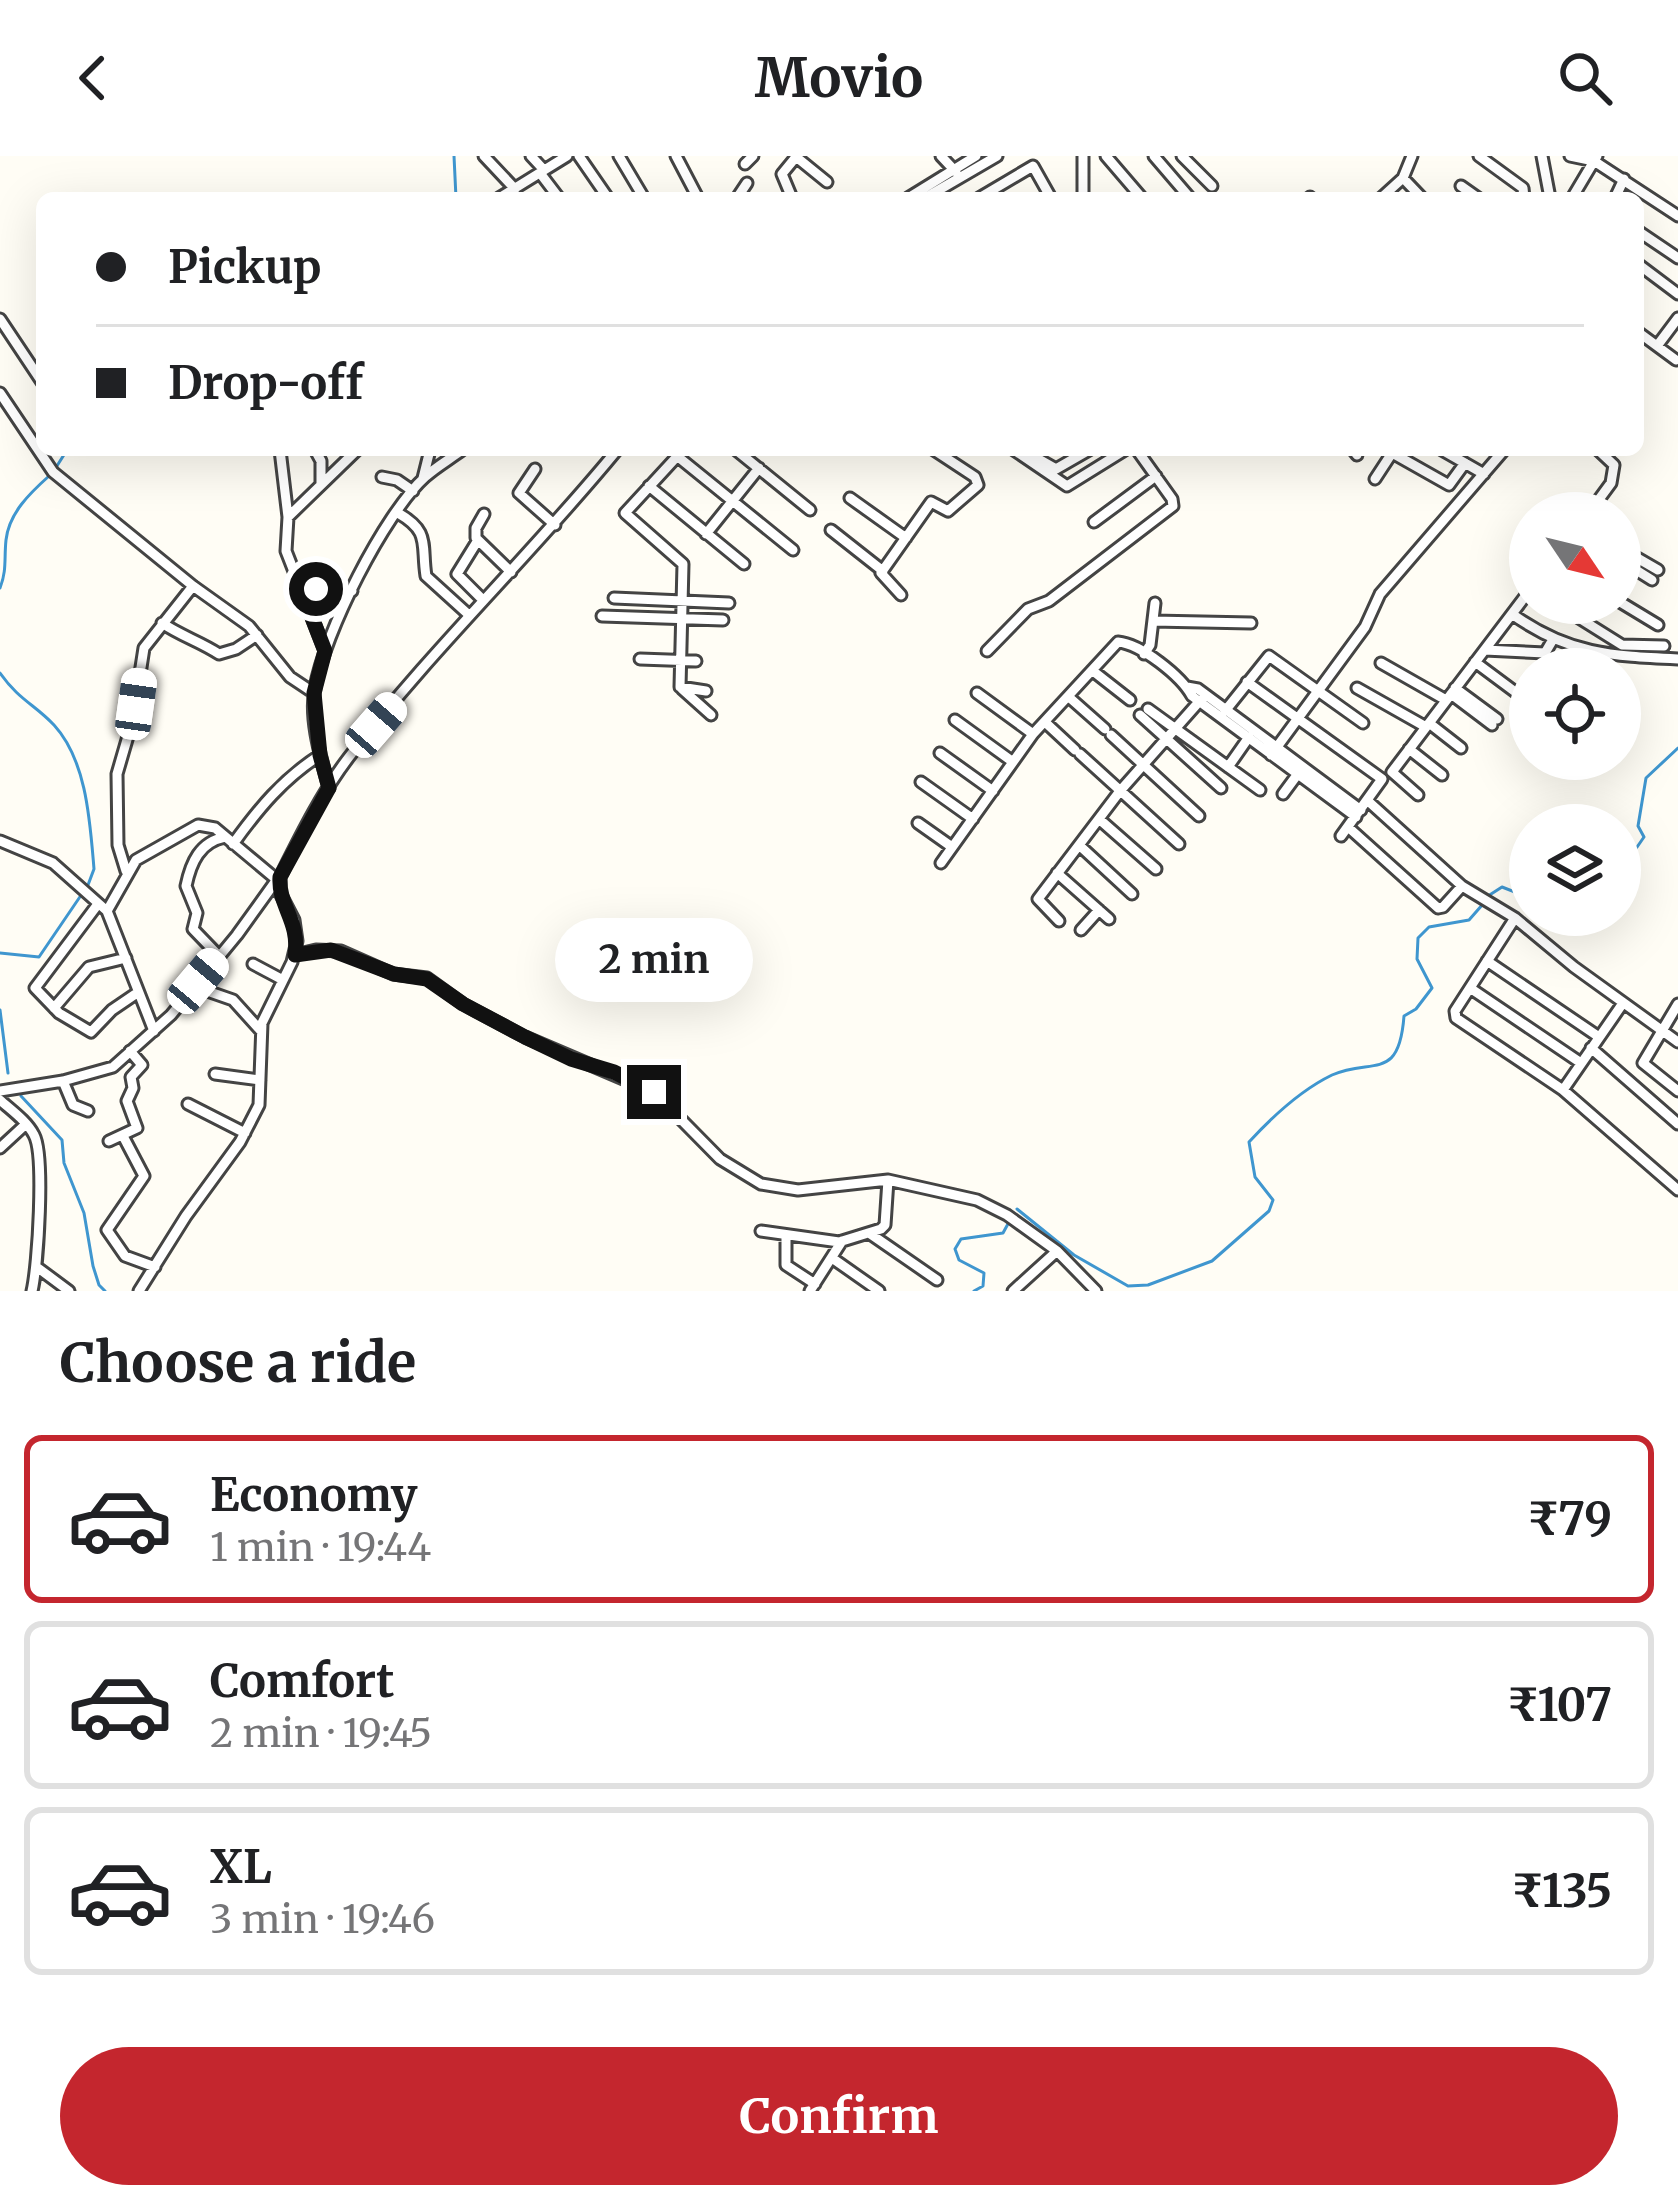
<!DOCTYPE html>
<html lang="en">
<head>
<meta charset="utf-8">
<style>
	:root { --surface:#fff; --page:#f2f2f2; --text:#202124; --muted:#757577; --line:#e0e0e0; --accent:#c4262e }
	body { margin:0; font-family:Merriweather,serif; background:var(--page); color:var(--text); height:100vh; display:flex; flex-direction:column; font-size:45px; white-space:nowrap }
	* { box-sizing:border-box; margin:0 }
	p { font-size:39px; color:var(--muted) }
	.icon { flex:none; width:66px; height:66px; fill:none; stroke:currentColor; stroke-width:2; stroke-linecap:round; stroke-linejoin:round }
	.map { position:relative; height:1135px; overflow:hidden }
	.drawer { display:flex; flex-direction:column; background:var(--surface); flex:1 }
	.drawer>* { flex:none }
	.banner { position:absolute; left:36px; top:36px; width:1608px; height:264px; border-radius:18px; box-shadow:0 12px 48px #0002; display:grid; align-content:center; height:264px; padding:0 60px; background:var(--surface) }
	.needle { width:78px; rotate:125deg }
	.controls { position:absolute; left:1509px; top:336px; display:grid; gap:24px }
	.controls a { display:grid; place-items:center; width:132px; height:132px; border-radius:50%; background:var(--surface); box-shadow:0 12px 48px #0002; font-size:60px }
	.end { position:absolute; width:54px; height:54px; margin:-27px; border:15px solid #111; background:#fff; box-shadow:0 0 0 6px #fff }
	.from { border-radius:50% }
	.bubble { position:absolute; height:84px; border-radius:42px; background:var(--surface); box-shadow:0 12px 48px #0002; font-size:39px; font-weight:700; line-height:84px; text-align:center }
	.car { position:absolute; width:36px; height:72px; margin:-36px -18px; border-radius:15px; box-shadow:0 0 9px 3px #0007; background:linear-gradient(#fff 24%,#345 0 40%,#fff 0 76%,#345 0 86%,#fff 0) }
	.banner b { display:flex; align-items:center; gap:42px; height:114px; font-size:45px }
	.banner b+b { border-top:3px solid var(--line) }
	.banner i { width:30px; height:30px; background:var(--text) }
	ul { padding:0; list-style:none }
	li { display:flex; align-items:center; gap:36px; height:168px; margin:0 24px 18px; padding:0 36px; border:6px solid var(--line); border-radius:18px }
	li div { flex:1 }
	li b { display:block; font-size:45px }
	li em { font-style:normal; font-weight:700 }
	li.current { border-color:var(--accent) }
	li>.icon { width:108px; height:108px; stroke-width:1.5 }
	h2 { padding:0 60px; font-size:54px; line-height:144px }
	.action { display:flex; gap:24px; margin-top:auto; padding:24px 60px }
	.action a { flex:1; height:138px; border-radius:72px; background:var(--accent); color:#fff; font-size:48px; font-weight:700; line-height:138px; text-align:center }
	header { display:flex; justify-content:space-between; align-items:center; height:156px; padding:0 60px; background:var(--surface); font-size:54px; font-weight:700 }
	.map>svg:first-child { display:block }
</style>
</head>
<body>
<header><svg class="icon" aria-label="back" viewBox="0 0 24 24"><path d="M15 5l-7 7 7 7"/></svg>Movio<svg class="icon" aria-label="search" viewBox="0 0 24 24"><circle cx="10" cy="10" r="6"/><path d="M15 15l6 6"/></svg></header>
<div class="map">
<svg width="1678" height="1135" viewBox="0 0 1678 1135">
	<rect width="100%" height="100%" fill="#fffdf5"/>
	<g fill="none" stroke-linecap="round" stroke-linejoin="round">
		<!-- stream -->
		<path stroke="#3f96cf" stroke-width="3" d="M454,0L456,42
			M55,313L67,294
			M0,432C7,414 4,403 6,384C9,357 30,337 49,320
			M0,517C19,544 34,548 54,569C87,605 90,666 94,713L88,729L39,801L0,797
			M1620,702L1635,694L1644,681L1638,670L1646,622L1678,592
			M1488,740L1502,731L1530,742
			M0,854L8,917
			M21,940L62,984L64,1007L84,1057L93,1110L99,1129L105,1135
			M1017,1053L1074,1099L1128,1130L1148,1129L1212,1105L1269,1055L1273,1044L1255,1021L1249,986C1272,961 1301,934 1332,919C1372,901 1399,927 1404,860L1416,853L1432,832L1417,803L1418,782L1429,771L1469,764L1483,748
			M974,1135L983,1130L984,1117L959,1104L955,1093L961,1083L1003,1077L1009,1066"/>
		<defs>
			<path id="minor" d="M484,0L515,33
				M531,0L544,14
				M579,0L608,42
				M619,0L644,42
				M676,0L698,42
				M795,0L827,26
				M941,0L956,16
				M1106,0L1142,42
				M1154,0L1190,42
				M1182,0L1212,30
				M1479,0L1523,32L1524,42
				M1542,0L1550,42
				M1570,0L1594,5L1678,60
				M745,8L753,0
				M540,17L559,42
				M1403,22L1422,42
				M1461,30L1478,42
				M1310,41L1311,42
				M499,42L567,0
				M737,42L747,27
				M792,42L782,18L796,1
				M908,42L976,0
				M925,42L997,0
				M979,42L1033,10L1051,42
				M1083,42V0
				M1381,42L1403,22L1412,0
				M1572,42L1597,0
				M1615,42L1624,23
				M1638,75L1678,102
				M1638,108L1678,138
				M0,163L42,226
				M1638,176L1676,204
				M1657,190L1678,162
				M0,237L53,316L193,430L249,470L290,521L314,537
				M280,294L288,361L286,395L325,495
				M315,294L321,305V327
				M683,294L625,357L683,408L680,531L706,535
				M736,294L810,354
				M1014,294L1067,330L1125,294
				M1353,294L1357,299
				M1387,294L1449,329L1465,307
				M1442,294L1484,318
				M1026,296L1056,313L1089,294
				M677,300L793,394
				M535,313L519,337L555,369
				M382,321L397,324L413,335
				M423,322L430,294
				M1375,323L1392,297
				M649,330L744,408
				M850,342L906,382
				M398,357C431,376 421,388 426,420L469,459
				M1589,357L1611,327L1614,309L1598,294
				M484,358L476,372V382L511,416
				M288,361L357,294
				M1094,366L1156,320
				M831,374L883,415
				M706,378L759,312
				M478,384L457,418L483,444
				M1620,392L1658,414
				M1620,404L1652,424
				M901,439L881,417L931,346L948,355L978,329L975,321L934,294
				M303,441L321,431L352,435
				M614,442L729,447
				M1620,446L1658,469
				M1555,447L1622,489L1664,490
				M1512,458C1568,498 1611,500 1678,503
				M602,460L723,464
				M1153,465L1251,467
				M162,467C181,480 199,485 219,498L236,493L257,479
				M1485,494L1545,497L1552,485
				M987,495L1028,453L1049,445L1173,350L1172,343L1137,294
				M1144,498L1150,489L1155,447
				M640,503L696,505
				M1475,506L1518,538
				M1381,507L1446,544
				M1093,515L1130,544
				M1247,526L1382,623L1341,680
				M1187,531L1198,533L1361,654
				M1357,532L1426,571
				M1455,532L1497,563
				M682,533L711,559
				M977,537L1033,578
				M1451,538L1492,569
				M1070,542L1105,573
				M1148,553L1260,634
				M1225,555L1269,500L1363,567
				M1140,559L1221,632
				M955,564L1013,606
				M1046,567L1075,594
				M1429,567L1461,592
				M1111,579L1199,660
				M1409,593L1442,619
				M940,597L993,635
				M1080,598L1179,688
				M1271,599L1365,471L1380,438L1504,294
				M1228,611L1249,581
				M921,626L973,663
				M329,632C321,602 309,563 315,532C324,478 384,358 425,321C436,311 450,303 462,294
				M1283,638L1300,615
				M1418,639L1392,616L1530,434
				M1368,645L1462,730L1515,762L1574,811L1678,886
				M1099,663L1156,713
				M918,667L952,691
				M1348,671L1438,752L1443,751L1462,730
				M0,685L53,707L107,755L154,875
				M233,688C259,652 283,623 320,599
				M1079,689L1132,738
				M941,707L1033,578L1118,486C1141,488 1181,520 1192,540L1356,661
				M126,715L118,689L117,618L133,563L144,492L193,430
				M1057,717L1109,763
				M98,748L35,832L59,857L91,876L112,854L137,837
				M107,755L136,704L198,669L215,672L276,723
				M1515,762L1455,855L1456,862L1563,934L1623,847
				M1059,765L1038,743L1120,635L1205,539
				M1081,774L1099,754
				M295,799L316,794L341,795L393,818L427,822L463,848L525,881L654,936L720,1003L761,1028L798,1034L888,1024L977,1044L1007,1059L1057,1095L1096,1135
				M219,800L193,773L197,757L186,730C191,706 200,686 225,681
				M1487,805L1599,881
				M253,808L283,824
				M198,825L210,836L233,844L261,875
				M1470,832L1581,907
				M1678,848L1643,907L1678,935
				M54,852L89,811L126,802
				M1591,892L1678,968
				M215,918L260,924
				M63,925L73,949L88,955
				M1563,934L1678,1034
				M0,935L63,925L113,911L171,859L237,779L278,722
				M0,944C11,954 27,965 34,979C45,999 38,1110 32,1135
				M188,948L245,977
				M123,980L144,1020L107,1074L125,1100L155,1111
				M109,985L137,972L127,945L133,932L131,921L142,909L130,895
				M0,992L26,968
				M761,1075L839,1086L881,1073L885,1069L888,1024
				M869,1077L937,1124
				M786,1079V1109L815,1128
				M832,1102L879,1135
				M38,1112L69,1135
				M139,1135L186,1060L240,986L259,949L262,867L292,806L297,785L294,764L280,737V721C300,681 322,636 349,601C432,493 531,399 617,294
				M810,1135L842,1085
				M1013,1135L1057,1095"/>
		</defs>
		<!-- minor casing -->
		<use href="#minor" stroke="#444" stroke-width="15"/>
		<!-- minor -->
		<use href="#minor" stroke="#fff" stroke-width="9"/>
	</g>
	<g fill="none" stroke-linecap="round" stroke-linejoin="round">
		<!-- route -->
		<path stroke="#111" stroke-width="15" d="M316,433L304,441L325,495L314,537L320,599L329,632L280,721C278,750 300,765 295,799L331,794L394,818L427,823L463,848L525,881L571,903L614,916L654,936"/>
	</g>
</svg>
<div class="controls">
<a><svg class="needle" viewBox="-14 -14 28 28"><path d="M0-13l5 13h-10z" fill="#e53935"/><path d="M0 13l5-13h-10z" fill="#757577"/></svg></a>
<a><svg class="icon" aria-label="locate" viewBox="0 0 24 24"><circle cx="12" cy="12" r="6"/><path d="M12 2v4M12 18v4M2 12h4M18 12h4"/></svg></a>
<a><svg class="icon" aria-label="layers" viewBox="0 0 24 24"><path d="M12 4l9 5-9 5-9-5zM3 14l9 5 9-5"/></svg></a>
</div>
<i class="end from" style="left:316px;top:433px"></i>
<i class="end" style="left:654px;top:936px"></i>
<div class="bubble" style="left:555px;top:762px;width:198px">2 min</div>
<i class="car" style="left:136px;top:548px;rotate:8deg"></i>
<i class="car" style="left:376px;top:569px;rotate:41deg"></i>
<i class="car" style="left:198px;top:825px;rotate:40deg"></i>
<div class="banner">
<b><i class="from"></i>Pickup</b>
<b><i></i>Drop-off</b>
</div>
</div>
<section class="drawer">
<h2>Choose a ride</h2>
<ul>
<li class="current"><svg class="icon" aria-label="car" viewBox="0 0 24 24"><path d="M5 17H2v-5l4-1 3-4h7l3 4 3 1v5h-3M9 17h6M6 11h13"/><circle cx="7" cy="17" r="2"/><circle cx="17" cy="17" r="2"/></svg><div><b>Economy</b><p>1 min · 19:44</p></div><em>₹79</em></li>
<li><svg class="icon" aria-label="car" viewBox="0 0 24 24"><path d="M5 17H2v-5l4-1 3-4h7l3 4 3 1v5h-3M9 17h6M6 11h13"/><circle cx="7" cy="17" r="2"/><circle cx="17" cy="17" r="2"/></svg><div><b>Comfort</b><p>2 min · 19:45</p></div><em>₹107</em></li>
<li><svg class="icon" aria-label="car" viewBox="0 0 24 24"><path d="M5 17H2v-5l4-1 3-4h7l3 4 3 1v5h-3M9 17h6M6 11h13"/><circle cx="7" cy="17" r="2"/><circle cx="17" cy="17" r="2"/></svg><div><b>XL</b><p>3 min · 19:46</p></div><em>₹135</em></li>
</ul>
<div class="action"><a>Confirm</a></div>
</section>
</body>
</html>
